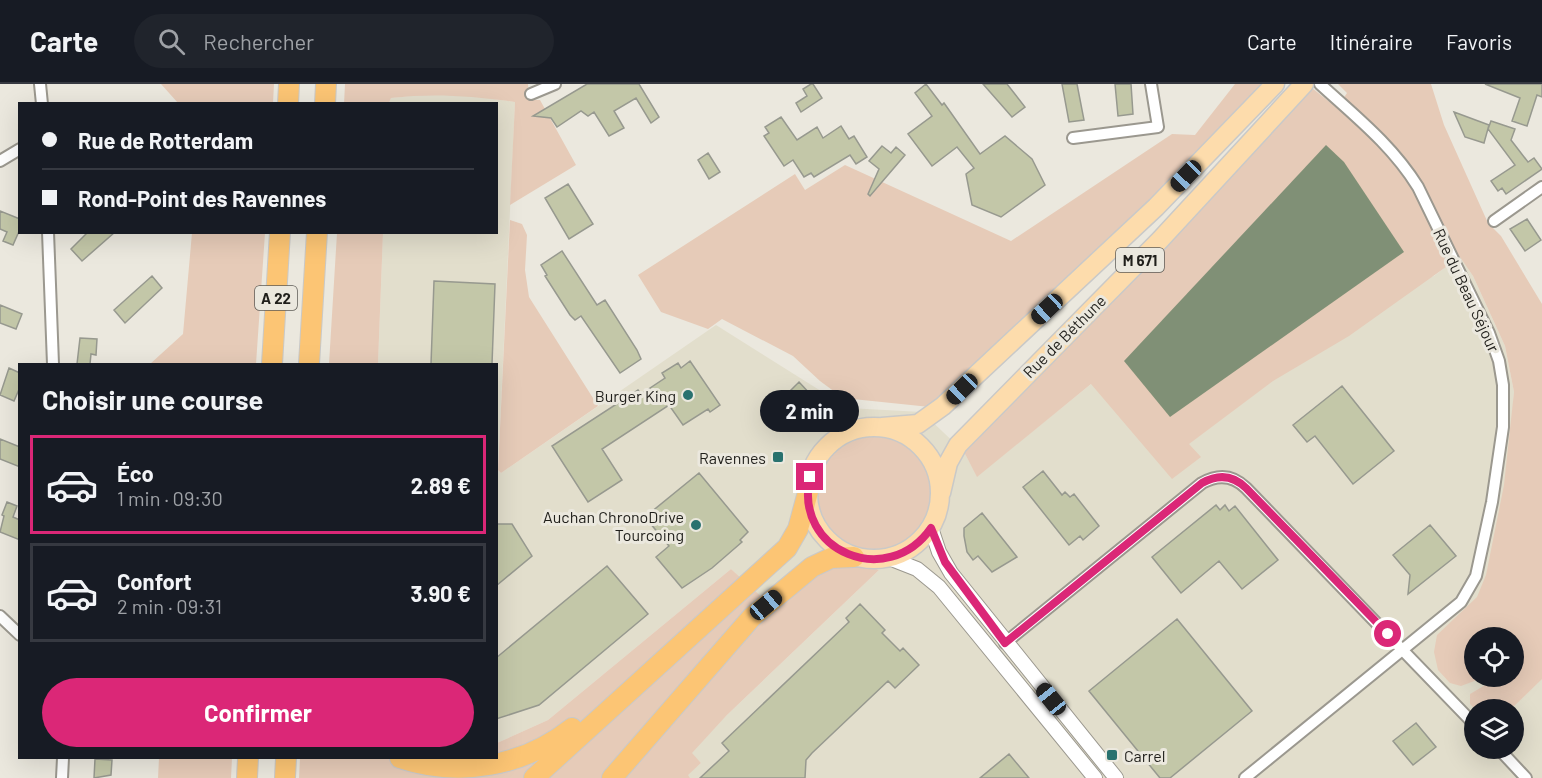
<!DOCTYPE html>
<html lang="fr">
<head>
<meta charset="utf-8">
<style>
	:root { --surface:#171b24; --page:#20242c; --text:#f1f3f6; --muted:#9ea1a6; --line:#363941; --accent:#db2777 }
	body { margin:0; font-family:Barlow,sans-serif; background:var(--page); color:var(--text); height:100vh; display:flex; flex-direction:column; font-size:22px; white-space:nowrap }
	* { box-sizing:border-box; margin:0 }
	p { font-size:20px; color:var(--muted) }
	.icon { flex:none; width:33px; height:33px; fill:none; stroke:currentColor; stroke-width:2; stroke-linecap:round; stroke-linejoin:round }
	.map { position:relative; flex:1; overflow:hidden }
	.drawer { position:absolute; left:18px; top:279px; width:480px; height:396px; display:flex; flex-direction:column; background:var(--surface); border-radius:0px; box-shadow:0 6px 24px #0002 }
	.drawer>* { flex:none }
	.banner { position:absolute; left:18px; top:18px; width:480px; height:132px; border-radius:0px; box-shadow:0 6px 24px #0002; display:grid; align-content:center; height:132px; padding:0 24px; background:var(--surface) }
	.fabs { position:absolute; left:1464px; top:543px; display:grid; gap:12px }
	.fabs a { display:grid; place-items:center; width:60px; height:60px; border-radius:50%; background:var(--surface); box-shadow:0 6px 24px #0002; font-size:30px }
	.end { position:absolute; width:27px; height:27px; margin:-14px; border:8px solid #db2777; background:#fff; box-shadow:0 0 0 3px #fff }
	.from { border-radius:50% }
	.bubble { position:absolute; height:42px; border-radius:21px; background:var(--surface); box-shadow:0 6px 24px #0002; font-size:20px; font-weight:700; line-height:42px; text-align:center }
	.car { position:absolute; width:18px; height:36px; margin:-18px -9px; border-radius:8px; box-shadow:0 0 4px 2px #0007; background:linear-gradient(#222 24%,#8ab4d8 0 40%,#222 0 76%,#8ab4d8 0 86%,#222 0) }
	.banner b { display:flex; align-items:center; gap:21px; height:57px; font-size:22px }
	.banner b+b { border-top:2px solid var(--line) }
	.banner i { width:15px; height:15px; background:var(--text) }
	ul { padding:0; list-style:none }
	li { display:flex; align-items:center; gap:18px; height:99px; margin:0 12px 9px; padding:0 12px; border:3px solid var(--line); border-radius:0px }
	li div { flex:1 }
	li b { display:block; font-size:22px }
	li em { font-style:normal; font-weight:700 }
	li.on { border-color:var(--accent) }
	li>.icon { width:54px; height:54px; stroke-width:1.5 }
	h2 { padding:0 24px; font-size:27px; line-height:72px }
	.button { display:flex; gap:12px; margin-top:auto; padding:12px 24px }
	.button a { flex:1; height:69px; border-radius:36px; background:var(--accent); color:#fff; font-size:24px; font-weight:700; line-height:69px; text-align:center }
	header { display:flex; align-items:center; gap:36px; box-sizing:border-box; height:84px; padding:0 30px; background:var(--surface); border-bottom:2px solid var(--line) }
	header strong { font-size:28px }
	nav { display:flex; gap:33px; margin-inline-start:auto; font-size:21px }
	.search { width:420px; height:54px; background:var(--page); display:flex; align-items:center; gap:15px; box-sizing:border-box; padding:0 21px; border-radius:33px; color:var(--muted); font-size:22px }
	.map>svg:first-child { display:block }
</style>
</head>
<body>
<header>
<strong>Carte</strong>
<div class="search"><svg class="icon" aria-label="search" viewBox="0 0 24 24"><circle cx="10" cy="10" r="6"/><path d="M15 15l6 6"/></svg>Rechercher</div>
<nav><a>Carte</a><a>Itinéraire</a><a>Favoris</a></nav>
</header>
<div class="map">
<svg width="1542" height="694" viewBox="0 0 1542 694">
	<rect width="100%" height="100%" fill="#ebe8de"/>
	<!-- built -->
	<path fill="#e2decc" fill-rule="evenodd" d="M432,10L474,12L515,18L498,386L501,389L716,241L848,324L922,328L964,368L977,392L1121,276L1434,192L1460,172L1473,192L1505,262L1514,308L1512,339L1542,370V694H690L687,691L701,679L691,669L727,631L879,486L866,481L775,526L731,485L548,636L497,659L496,280H378L383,149L496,148V20L389,19L391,14ZM1474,554H1514V592H1474ZM1474,626H1514V664H1474Z"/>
	<!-- green -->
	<path fill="#e6cbb8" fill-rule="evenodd" d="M161,0H274L273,19H178Z
		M345,0H528L529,16H540L576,81L510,121L515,18C472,12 434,9 391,14L389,19L344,20Z
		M1235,0H1266L1127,139L930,323L843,314L820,297L793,272L722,235L708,245L661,228L638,191L795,90L805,106L845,81L1011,157L1172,50L1195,51Z
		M1338,0H1431L1444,41L1488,139L1501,152L1542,220V595L1511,625H1475L1470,620V610L1487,600L1485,593L1461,602L1450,599L1438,586L1434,568L1437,551L1477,513L1486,491L1504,401L1514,308L1505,262L1473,192L1460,173L1349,252L1273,297L1189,360L1201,373L1172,395L1091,300L977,393L964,368L1312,4L1337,24L1347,9ZM1474,554H1514V592H1474Z
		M510,136L522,140L527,151L525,186L529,213L598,322L501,389L498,386Z
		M192,149H265L256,280H150L183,250Z
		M337,149H383L378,280H329Z
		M817 408a57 57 0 1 1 114 0a57 57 0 1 1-114 0Z
		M848,481H866L879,486L727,631L692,669L701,679L688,691L690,694H299L300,674H496L497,659L548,636L731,485L775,525L825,485Z
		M159,674H232L231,694H158Z"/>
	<!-- water -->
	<path fill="#809076" d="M1326,61L1344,78L1404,168L1170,333L1124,277Z"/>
	<!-- building -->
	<path fill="#c3c7a8" stroke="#97998f" stroke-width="1.5" d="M587,0H639L659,33L651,39L636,14L614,27L624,44L609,52L594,28L588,32L581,27L557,43L551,34L533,32Z
		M811,0H813L822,14L801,28L796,19L807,12L803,5Z
		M926,0L942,21L944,19L980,70L1005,52L1032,75L1045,101L1001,133L972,121L966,90L974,84L957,63L932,82L908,50L932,32L915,9Z
		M983,0H1007L1025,23L1012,33Z
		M1062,0H1077L1084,36L1069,38Z
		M1115,0H1131L1133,30L1118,32Z
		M1485,0H1542V13L1537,11L1527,42L1512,37L1520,14Z
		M1454,28L1489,41L1484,59L1465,53Z
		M781,33L797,56L817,43L823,54L841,42L849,55L854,52L867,73L856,80L850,71L814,93L811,89L804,93L793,76L784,82L764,52L769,49L765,43Z
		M1491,37L1515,45L1511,56L1528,78L1534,74L1542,85L1506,110L1502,104L1498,107L1491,97L1515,81L1488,45Z
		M882,62L891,69L896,63L905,71L870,112L868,110L879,85L869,77Z
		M708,69L720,88L709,95L698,76Z
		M568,100L593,140L569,155L545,114Z
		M0,127L20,135V145L13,161L3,157L7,148L0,145Z
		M1527,135L1541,156L1525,167L1510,145Z
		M88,148H115L82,177L71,165Z
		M562,167L597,221L605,216L637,266L641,275L620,289L581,232L575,236L570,231L545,192L547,191L541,181Z
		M152,192L162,204L125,239L114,226Z
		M434,197L495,200L492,280H431Z
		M0,221L22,230L16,245L0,239Z
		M80,254L97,255L96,271L91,270L90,280H77Z
		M690,277L720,321L710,328L708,325L683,341L669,321L602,365L622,396L588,418L552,362L638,306L641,310L665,294L662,289L678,279L681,284Z
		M9,284L20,289V303L14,317L0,311Z
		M799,298L825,326L813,338L810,334L807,338L783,314Z
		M1342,302L1394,367L1353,400L1315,352L1307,358L1293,341Z
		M0,355L20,363V383L0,375Z
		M1043,387L1062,411L1065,408L1070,413L1074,410L1099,442L1083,456L1080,452L1069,461L1023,403Z
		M699,389L748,448L740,456L742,458L712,484L682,504L656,473L669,462L645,433Z
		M7,418L17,422L13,433L20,436V456L0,448L4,432L2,431Z
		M1216,421L1220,426L1225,421L1229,427L1235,422L1278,476L1242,505L1219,477L1181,509L1152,473Z
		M982,429L1017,473L992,488L978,472L973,476L967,468L964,452V444Z
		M496,440H512L532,472L496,502Z
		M1430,441L1456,472L1408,510L1410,491L1393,471Z
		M607,482L648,530L539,621L496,635V574Z
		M860,520L885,546L882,549L900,567L903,564L919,581L895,604L888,597L812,669L806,676L805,694H700L729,667L722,659L849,538L846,534Z
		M1177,535L1252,627L1170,694H1160L1089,607Z
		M1416,639L1436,663L1413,681L1393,657Z
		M1009,670L1029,694H980Z
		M95,675L112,676L111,691L94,694Z"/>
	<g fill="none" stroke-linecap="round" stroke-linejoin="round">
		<defs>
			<path id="minor" d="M40,0L42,20
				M531,10L555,0
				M1073,54L1158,43L1151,0
				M0,77L20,65
				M1494,137L1542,103
				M48,148L53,280
				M0,532L20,551
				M1005,559L1202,399C1218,390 1233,391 1246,404L1474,640
				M1498,664L1526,694
				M62,694L63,674
				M1245,694L1461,518L1476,492L1492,418L1503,343V301L1499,277L1489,249L1418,103C1392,61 1355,32 1320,0"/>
			<path id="tertiary" d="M931,444L939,468L951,489L1116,694
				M889,474L917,485L939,503L1095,694"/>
			<path id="primary" d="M808 409a66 66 0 1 1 132 0a66 66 0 1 1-132 0Z
				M882,343L918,340L943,322L1156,123L1275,0
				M941,409L948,379L958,361L1160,156L1304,0"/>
			<path id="motorway" d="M288,20L289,0
				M325,20L326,0
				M272,280L280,148
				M309,280L317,148
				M400,674C460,694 524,682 572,644
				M247,694L248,674
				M285,694L286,674
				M534,694L787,464L798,445L808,408
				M612,694L752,533L812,483L831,474L854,473"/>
		</defs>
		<!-- minor casing -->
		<use href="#minor" stroke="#9b988f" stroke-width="14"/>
		<!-- tertiary casing -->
		<use href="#tertiary" stroke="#9b988f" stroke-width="16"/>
		<!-- primary casing -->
		<use href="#primary" stroke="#c9c9c8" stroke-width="21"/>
		<!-- motorway casing -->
		<use href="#motorway" stroke="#c9c9c8" stroke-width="22"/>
		<!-- minor -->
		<use href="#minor" stroke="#fff" stroke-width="10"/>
		<!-- tertiary -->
		<use href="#tertiary" stroke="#fff" stroke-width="14"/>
		<!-- primary -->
		<use href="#primary" stroke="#fddcac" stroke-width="18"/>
		<!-- motorway -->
		<use href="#motorway" stroke="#fcc574" stroke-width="20"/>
	</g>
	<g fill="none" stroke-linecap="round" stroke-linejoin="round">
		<!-- route -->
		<path stroke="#db2777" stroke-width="8" d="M810,393C793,468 888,506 931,444L945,478L1005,559L1202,399C1218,390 1233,391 1246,404L1388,550"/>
	</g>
	<!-- markers -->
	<g fill="#29726f" stroke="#ebe8de" stroke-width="2">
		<circle cx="688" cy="311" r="6"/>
		<rect x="772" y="367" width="12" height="12" rx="3"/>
		<circle cx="696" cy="441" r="6"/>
		<rect x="1106" y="665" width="12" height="12" rx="3"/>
	</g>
	<g text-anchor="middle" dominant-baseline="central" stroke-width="6" stroke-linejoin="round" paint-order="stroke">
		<!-- shield labels -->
		<g fill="#ebe8de" stroke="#5d5b56" stroke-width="1.5">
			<rect x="1116" y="164" width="48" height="24" rx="4.5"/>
			<rect x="255" y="202" width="42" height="24" rx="4.5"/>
		</g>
		<g font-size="15" font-weight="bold" fill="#201f1b">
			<text x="1140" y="176">M 671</text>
			<text x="276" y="214">A 22</text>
		</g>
		<!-- street labels -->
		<g font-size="16" fill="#201f1b" stroke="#ebe8de">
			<text transform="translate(1467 206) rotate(65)">Rue du Beau Séjour</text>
			<text transform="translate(1064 252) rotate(-45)">Rue de Béthune</text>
		</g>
		<!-- poi labels -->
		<g font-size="16" fill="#201f1b" stroke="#ebe8de" text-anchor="end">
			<text x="676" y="311">Burger King</text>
			<text x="766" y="373">Ravennes</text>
			<text x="684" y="432">Auchan ChronoDrive<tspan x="684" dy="18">Tourcoing</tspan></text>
			<text x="1124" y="671" text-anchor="start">Carrel</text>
		</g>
	</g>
</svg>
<div class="fabs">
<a><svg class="icon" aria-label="locate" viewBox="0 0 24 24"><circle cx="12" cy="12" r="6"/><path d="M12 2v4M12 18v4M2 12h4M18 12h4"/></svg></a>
<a><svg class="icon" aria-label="layers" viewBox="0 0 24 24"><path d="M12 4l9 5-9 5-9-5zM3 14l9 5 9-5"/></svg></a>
</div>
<i class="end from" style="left:1388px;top:550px"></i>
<i class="end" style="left:810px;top:393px"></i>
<div class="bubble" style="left:760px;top:306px;width:99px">2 min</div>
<i class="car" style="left:1186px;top:92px;rotate:224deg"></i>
<i class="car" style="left:1047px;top:225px;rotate:227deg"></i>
<i class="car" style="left:962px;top:305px;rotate:226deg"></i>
<i class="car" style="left:766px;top:521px;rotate:50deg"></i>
<i class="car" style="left:1051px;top:615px;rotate:321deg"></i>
<div class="banner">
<b><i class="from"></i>Rue de Rotterdam</b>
<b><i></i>Rond-Point des Ravennes</b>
</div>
<section class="drawer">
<h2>Choisir une course</h2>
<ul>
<li class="on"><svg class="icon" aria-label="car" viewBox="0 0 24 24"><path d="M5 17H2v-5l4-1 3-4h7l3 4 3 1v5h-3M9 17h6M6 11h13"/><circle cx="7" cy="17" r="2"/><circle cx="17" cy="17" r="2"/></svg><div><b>Éco</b><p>1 min · 09:30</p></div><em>2.89 €</em></li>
<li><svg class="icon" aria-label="car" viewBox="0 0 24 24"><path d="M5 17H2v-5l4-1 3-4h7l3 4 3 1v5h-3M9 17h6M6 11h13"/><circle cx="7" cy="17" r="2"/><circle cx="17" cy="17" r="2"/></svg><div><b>Confort</b><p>2 min · 09:31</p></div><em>3.90 €</em></li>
</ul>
<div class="button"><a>Confirmer</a></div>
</section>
</div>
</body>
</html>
